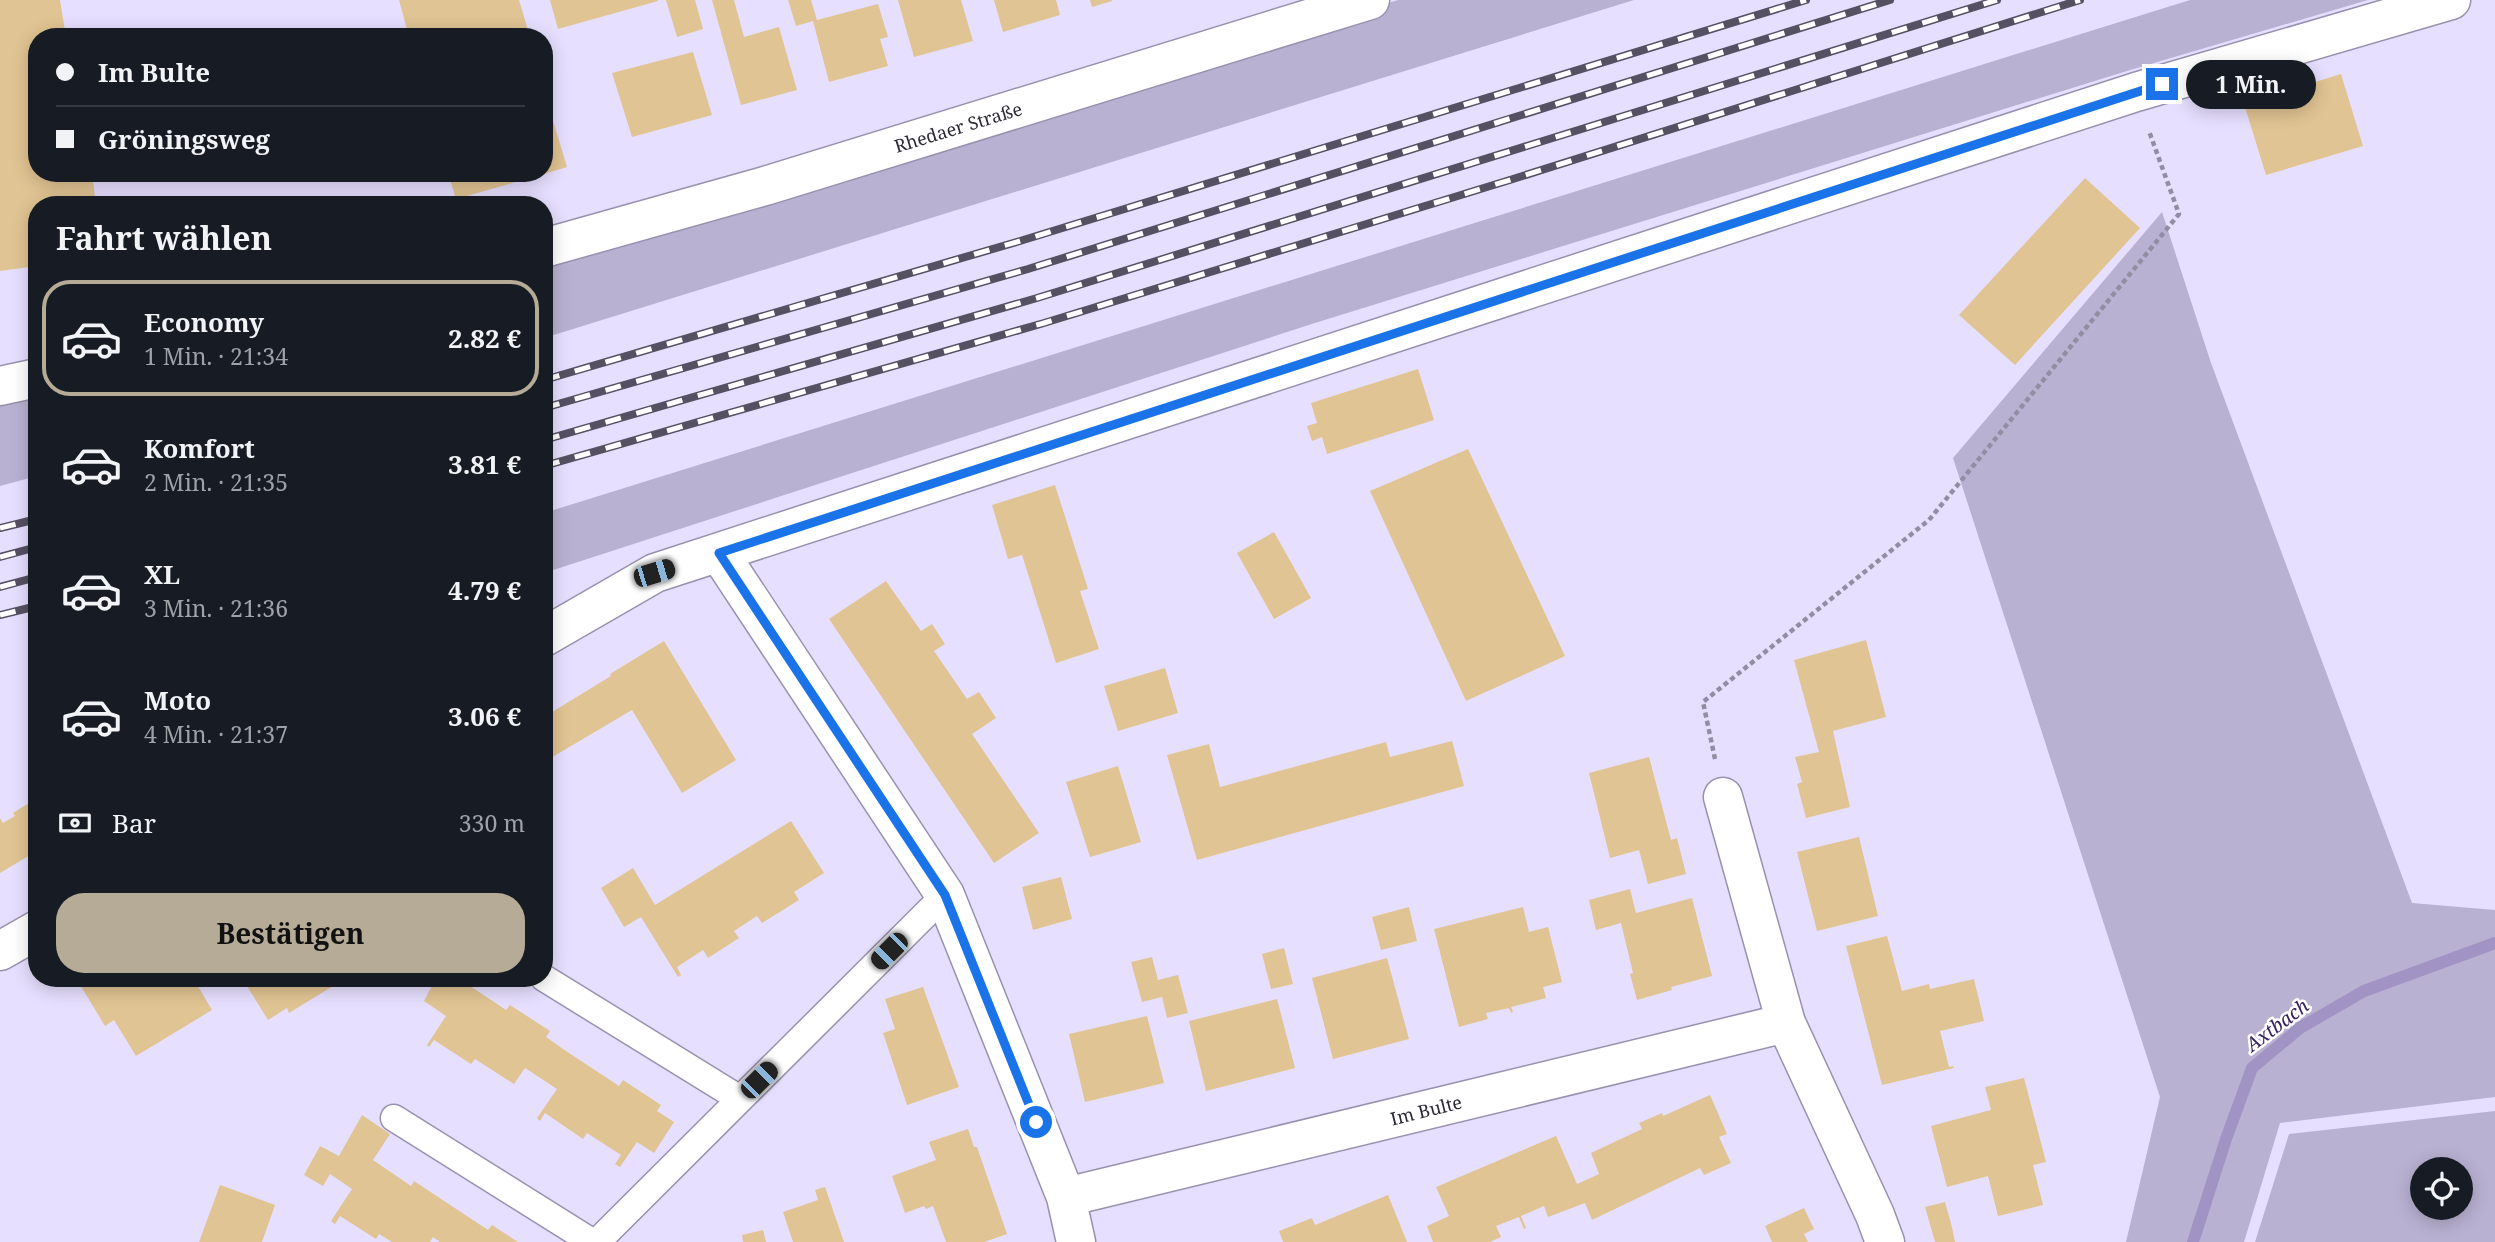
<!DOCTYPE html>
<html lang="de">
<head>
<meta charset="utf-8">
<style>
	:root { --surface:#171b24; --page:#20242c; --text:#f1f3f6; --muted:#9ea1a6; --line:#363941; --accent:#b5ab97 }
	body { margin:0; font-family:"Noto Serif",serif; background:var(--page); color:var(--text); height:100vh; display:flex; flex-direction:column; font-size:26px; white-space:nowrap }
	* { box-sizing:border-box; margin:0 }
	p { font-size:23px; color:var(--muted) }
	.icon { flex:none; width:38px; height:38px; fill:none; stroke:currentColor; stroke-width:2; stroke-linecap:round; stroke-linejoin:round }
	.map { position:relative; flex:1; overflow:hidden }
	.sheet { position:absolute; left:28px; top:196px; width:525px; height:791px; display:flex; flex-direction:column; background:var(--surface); border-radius:28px; box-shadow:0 4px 18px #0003 }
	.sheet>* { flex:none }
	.guide { position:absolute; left:28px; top:28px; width:525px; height:154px; border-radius:28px; box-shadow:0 4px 18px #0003; display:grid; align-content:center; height:154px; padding:0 28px; background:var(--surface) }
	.buttons { position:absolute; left:2410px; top:1157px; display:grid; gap:14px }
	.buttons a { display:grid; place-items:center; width:63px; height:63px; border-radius:50%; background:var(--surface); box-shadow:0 4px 18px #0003; font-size:35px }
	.end { position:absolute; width:32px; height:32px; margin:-16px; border:9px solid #1a73e8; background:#fff; box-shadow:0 0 0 4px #fff }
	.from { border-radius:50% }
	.bubble { position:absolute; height:49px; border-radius:24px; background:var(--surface); box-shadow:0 4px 18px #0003; font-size:23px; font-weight:700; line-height:49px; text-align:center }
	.car { position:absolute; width:21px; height:42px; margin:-21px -10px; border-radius:9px; box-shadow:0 0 5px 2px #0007; background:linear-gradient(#222 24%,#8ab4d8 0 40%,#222 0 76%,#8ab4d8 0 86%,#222 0) }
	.guide b { display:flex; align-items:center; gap:24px; height:66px; font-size:26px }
	.guide b+b { border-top:2px solid var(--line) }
	.guide i { width:18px; height:18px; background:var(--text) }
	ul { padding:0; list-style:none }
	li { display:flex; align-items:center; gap:21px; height:116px; margin:0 14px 10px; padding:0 14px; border:4px solid transparent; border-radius:28px }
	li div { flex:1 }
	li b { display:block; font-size:26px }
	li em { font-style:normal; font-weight:700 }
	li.selected { border-color:var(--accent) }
	li>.icon { width:63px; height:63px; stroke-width:1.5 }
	h2 { padding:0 28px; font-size:32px; line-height:84px }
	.pay { display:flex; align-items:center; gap:18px; height:77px; padding:0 28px; font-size:26px }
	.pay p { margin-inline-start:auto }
	.cta { display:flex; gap:14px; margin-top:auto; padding:14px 28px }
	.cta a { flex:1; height:80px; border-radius:28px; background:var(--accent); color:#111; font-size:28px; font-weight:700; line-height:80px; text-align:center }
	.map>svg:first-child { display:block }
</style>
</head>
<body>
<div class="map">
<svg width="2495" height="1242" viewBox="0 0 2495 1242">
	<rect width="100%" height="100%" fill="#e7dfff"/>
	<!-- green -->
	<path fill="#b9b1d2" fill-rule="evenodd" d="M1398,0H1634L544,338V263Z
		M2190,0H2368L2127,71L1315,323L544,573V513Z
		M2162,212L2211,363L2412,903L2495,910V1097L2280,1123L2244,1242H2126L2160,1097L1953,458Z
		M37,398V476L0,486V406Z
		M2495,1111V1242H2255L2289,1134ZM2422,1169H2460V1208H2422Z"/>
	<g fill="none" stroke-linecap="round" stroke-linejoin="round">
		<!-- stream -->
		<path stroke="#a194c5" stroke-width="12" d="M2193,1242L2226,1139L2252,1068L2300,1028L2364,991L2495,943"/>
	</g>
	<!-- building -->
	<path fill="#e1c493" d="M0,0H60L66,37H37V173H92L95,197L60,203V205H37V266L0,271Z
		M399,0H519L530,37H409Z
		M550,0H658V1L558,29Z
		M666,0H695L703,29L677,37Z
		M712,0H734L744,37L779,27L797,90L741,105Z
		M788,0H811L817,20L878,4L888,37L880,39L888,66L829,82L813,21L796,26Z
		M898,0H961L973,41L914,57Z
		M994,0H1056L1060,15L1003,32Z
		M1090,0H1112V1L1092,7Z
		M693,52L712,115L632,137L612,73Z
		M2341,74L2363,146L2266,175L2244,104Z
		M544,91L567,167L544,174Z
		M448,173H544V174L456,199Z
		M2085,178L2140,228L2015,365L1959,315Z
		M1418,369L1434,420L1327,454L1322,437L1312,441L1307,426L1317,423L1311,403Z
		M1468,449L1565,656L1466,701L1370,491Z
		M1055,485L1088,589L1080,591L1099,649L1056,663L1022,555L1008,559L992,505Z
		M1274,532L1311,598L1274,619L1237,553Z
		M886,581L921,631L932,624L945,644L934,651L967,699L979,692L996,718L972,734L1039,833L994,863L829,619Z
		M1866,640L1886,717L1833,731L1850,807L1806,818L1797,784L1802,782L1795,757L1819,752L1794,660Z
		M664,641L736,760L682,793L632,710L544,762V717L611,676L610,674Z
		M1165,668L1178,713L1118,731L1104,686Z
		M1452,741L1464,786L1197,860L1167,755L1209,744L1220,787L1386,742L1390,757Z
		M1649,757L1671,840L1677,838L1686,874L1648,884L1639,850L1610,858L1589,773Z
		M1118,766L1141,842L1090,857L1066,782Z
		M37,798V851L0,873V818L3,823L15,816L13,813Z
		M791,821L824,873L794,892L799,900L762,923L757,916L734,931L739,938L708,958L703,950L677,967L681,975L678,977L641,917L624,927L601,888L633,868L655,905Z
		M1859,837L1878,916L1817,931L1797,852Z
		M1061,877L1072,919L1033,930L1022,887Z
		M1630,889L1636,913L1692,898L1712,976L1671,987L1672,990L1637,1000L1630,974L1633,973L1621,923L1596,930L1589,900Z
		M1409,907L1417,941L1381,950L1372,917Z
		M1523,907L1529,932L1548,927L1562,982L1543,987L1546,998L1511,1007L1513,1012L1511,1013L1509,1008L1486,1013L1488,1019L1459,1027L1434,929Z
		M1887,936L1902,991L1929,984L1930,989L1974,979L1984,1021L1940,1031L1949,1067L1953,1066L1954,1068L1882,1085L1846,946Z
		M1284,948L1293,984L1271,989L1262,954Z
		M1152,957L1158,980L1178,975L1188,1013L1167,1018L1162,997L1142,1002L1131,962Z
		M1387,958L1409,1039L1333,1059L1312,978Z
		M76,978H162L167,986L180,978H193L212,1010L136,1056L114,1020L105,1026Z
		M242,978H346L289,1013L287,1008L268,1020Z
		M436,978H458L506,1010L510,1005L550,1031L546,1037L563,1049L619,1086L623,1080L661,1105L657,1111L674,1122L654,1153L637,1142L620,1167L615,1164L621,1155L587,1133L583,1139L545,1113L540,1121L537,1118L557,1089L525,1068L514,1084L475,1059L471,1064L434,1040L429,1047L427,1045L446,1016L424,1001Z
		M923,987L959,1087L907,1105L883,1033L895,1029L885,999Z
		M1277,999L1295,1068L1206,1091L1189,1021Z
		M1147,1016L1164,1083L1085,1102L1069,1034Z
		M2024,1078L2046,1162L2033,1165L2043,1205L1998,1216L1988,1176L1947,1187L1931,1126L1991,1110L1985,1087Z
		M1710,1095L1727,1134L1719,1137L1731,1163L1704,1175L1700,1168L1592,1220L1585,1203L1548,1217L1544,1206L1521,1216L1526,1228L1524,1229L1519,1217L1496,1226L1501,1237L1490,1242H1433L1427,1226L1449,1216L1436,1187L1556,1136L1577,1184L1599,1174L1591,1153L1642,1129L1639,1123L1662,1113L1663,1116Z
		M362,1115L390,1134L373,1160L411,1186L414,1181L488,1230L492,1225L518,1242H440L433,1237L430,1242H392L379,1234L376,1239L340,1216L335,1224L331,1221L352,1189L330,1174L323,1186L304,1175L320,1146L339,1156Z
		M968,1129L974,1147H977L1007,1234L984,1242H946L933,1206L926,1209L924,1206L905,1213L892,1176L936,1160L929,1142Z
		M220,1185L275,1205L262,1242H199Z
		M825,1187L844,1242H793L783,1212L818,1200L815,1190Z
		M1388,1195L1407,1242H1283L1279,1231L1312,1218L1315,1225Z
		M1945,1202L1952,1227L1955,1242H1935L1925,1207Z
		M1804,1208L1814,1229L1804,1234L1808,1242H1772L1765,1226Z
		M763,1230L766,1242H743L742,1235Z"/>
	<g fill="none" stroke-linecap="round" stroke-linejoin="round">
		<defs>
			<path id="service" d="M544,978L740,1099
				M394,1118L592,1242
				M597,1242L945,895"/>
			<path id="minor" d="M719,553L945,895L1066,1197L1076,1242
				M544,637L655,573L2136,92L2451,0
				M1723,797L1786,1023L1875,1215L1885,1242
				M0,951L37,930
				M1066,1197L1786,1023"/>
			<path id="tertiary" d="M544,248L765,186L1370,0
				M0,386L37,378"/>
		</defs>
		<!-- service casing -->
		<use href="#service" stroke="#9891ae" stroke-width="29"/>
		<!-- minor casing -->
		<use href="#minor" stroke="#9891ae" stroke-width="41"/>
		<!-- tertiary casing -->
		<use href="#tertiary" stroke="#9891ae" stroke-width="41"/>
		<!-- path -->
		<path stroke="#938da4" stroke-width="4.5" stroke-dasharray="5 3.5" stroke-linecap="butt" d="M1715,759L1703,702L1929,520L2179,214L2149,131"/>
		<!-- service -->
		<use href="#service" stroke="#fff" stroke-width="26"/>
		<!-- minor -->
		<use href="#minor" stroke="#fff" stroke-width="38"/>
		<!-- tertiary -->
		<use href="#tertiary" stroke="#fff" stroke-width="38"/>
		<defs>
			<path id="rail" d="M544,380L1020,241L1806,0
				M544,408L1028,269L1890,0
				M544,440L1037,298L1997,0
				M544,466L1044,323L1513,179L2080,0
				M0,528L37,519
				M0,557L37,547
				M0,587L37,577
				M0,615L37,606"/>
		</defs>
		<!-- rail casing -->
		<use href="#rail" stroke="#555162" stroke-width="8"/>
		<!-- rail -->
		<use href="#rail" stroke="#fff" stroke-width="5" stroke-dasharray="16" stroke-linecap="butt"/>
	</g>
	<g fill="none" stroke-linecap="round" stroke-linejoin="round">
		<!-- route -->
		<path stroke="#1a73e8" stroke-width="9" d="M1036,1122L945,895L719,553L2162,84"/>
	</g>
	<g text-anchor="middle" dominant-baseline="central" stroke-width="5" stroke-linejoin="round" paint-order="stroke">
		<!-- street labels -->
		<g font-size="18" fill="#2d2a36" stroke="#fff">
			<text transform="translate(958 127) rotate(-17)">Rhedaer Straße</text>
			<text transform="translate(1426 1110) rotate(-14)">Im Bulte</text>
		</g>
		<!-- water labels -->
		<g font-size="19" font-style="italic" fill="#37225d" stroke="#fff">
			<text transform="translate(2277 1025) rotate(-37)">Axtbach</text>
		</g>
	</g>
</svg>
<div class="buttons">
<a><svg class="icon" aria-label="locate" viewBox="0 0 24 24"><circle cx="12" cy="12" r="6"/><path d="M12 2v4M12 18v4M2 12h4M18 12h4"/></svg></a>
</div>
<i class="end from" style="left:1036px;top:1122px"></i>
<i class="end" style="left:2162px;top:84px"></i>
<div class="bubble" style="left:2186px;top:60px;width:130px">1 Min.</div>
<i class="car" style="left:654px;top:573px;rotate:73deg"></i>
<i class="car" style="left:889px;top:951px;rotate:225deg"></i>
<i class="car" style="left:759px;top:1080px;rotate:45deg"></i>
<div class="guide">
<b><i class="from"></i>Im Bulte</b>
<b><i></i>Gröningsweg</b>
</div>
<section class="sheet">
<h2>Fahrt wählen</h2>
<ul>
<li class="selected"><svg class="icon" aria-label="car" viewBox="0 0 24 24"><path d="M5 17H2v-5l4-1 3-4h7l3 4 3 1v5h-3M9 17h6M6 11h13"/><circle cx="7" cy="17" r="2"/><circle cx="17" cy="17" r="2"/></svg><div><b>Economy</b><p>1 Min. · 21:34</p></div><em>2.82 €</em></li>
<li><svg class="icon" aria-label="car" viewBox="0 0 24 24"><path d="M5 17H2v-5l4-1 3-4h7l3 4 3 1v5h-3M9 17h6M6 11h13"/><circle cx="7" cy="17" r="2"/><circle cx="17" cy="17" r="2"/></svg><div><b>Komfort</b><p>2 Min. · 21:35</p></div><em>3.81 €</em></li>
<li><svg class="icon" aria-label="car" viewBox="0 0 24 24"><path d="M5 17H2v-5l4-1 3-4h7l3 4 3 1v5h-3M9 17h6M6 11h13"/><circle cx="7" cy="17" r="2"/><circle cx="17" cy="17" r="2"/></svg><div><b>XL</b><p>3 Min. · 21:36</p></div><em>4.79 €</em></li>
<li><svg class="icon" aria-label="car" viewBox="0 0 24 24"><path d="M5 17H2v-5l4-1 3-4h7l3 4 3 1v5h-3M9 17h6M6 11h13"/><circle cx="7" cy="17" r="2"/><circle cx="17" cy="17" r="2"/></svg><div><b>Moto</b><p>4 Min. · 21:37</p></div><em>3.06 €</em></li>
</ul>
<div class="pay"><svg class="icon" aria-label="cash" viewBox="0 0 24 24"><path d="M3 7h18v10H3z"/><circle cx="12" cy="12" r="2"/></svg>Bar<p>330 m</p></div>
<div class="cta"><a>Bestätigen</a></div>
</section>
</div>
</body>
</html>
